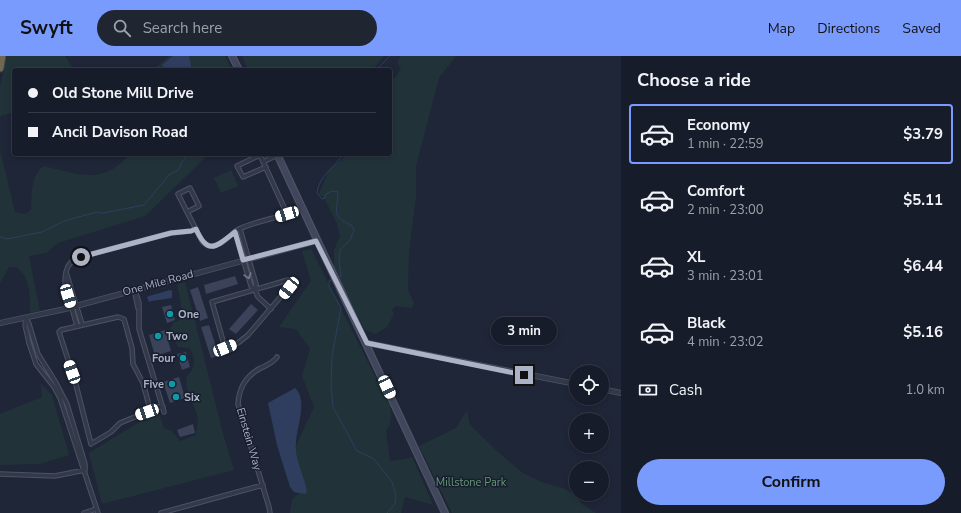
<!DOCTYPE html>
<html lang="en">
<head>
<meta charset="utf-8">
<style>
	:root { --surface:#171c2a; --page:#202532; --text:#f1f3f6; --muted:#9ea1a8; --line:#363a47; --accent:#799bfe }
	body { margin:0; font-family:"Nunito Sans",sans-serif; background:var(--page); color:var(--text); height:100vh; display:flex; flex-direction:column; font-size:15px; white-space:nowrap }
	* { box-sizing:border-box; margin:0 }
	p { font-size:13px; color:var(--muted) }
	.icon { flex:none; width:22px; height:22px; fill:none; stroke:currentColor; stroke-width:2; stroke-linecap:round; stroke-linejoin:round }
	.map { position:relative; flex:1; overflow:hidden }
	.side { display:flex; flex-direction:column; background:var(--surface); width:340px }
	.side>* { flex:none }
	.banner { position:absolute; left:12px; top:12px; width:380px; height:88px; border-radius:4px; box-shadow:0 2px 6px #0003,0 0 0 1px var(--line); display:grid; align-content:center; height:88px; padding:0 16px; background:var(--surface) }
	.fabs { position:absolute; left:569px; top:309px; display:grid; gap:8px }
	.fabs a { display:grid; place-items:center; width:40px; height:40px; border-radius:50%; background:var(--surface); box-shadow:0 2px 6px #0003,0 0 0 1px var(--line); font-size:20px }
	.end { position:absolute; width:18px; height:18px; margin:-9px; border:5px solid #acb3c6; background:#111; box-shadow:0 0 0 2px #111 }
	.from { border-radius:50% }
	.bubble { position:absolute; height:28px; border-radius:14px; background:var(--surface); box-shadow:0 2px 6px #0003,0 0 0 1px var(--line); font-size:13px; font-weight:700; line-height:28px; text-align:center }
	.car { position:absolute; width:12px; height:24px; margin:-12px -6px; border-radius:5px; box-shadow:0 0 3px 1px #0007; background:linear-gradient(#fff 24%,#345 0 40%,#fff 0 76%,#345 0 86%,#fff 0) }
	.banner b { display:flex; align-items:center; gap:14px; height:38px; font-size:15px }
	.banner b+b { border-top:1px solid var(--line) }
	.banner i { width:10px; height:10px; background:var(--text) }
	ul { padding:0; list-style:none }
	li { display:flex; align-items:center; gap:12px; height:60px; margin:0 8px 6px; padding:0 8px; border:2px solid transparent; border-radius:4px }
	li div { flex:1 }
	li b { display:block; font-size:15px }
	li em { font-style:normal; font-weight:700 }
	li.current { border-color:var(--accent) }
	li>.icon { width:36px; height:36px; stroke-width:1.5 }
	h2 { padding:0 16px; font-size:18px; line-height:48px }
	.pay { display:flex; align-items:center; gap:10px; height:44px; padding:0 16px; font-size:15px }
	.pay p { margin-inline-start:auto }
	.action { display:flex; gap:8px; margin-top:auto; padding:8px 16px }
	.action a { flex:1; height:46px; border-radius:24px; background:var(--accent); color:#111; font-size:16px; font-weight:700; line-height:46px; text-align:center }
	header { display:flex; align-items:center; gap:24px; box-sizing:border-box; height:56px; padding:0 20px; background:var(--accent); color:#111 }
	header strong { font-size:19px }
	nav { display:flex; gap:22px; margin-inline-start:auto; font-size:14px }
	.search { width:280px; height:36px; background:var(--page); display:flex; align-items:center; gap:10px; box-sizing:border-box; padding:0 14px; border-radius:22px; color:var(--muted); font-size:15px }
	main { display:flex; flex:1; min-height:0 }
	.map>svg:first-child { display:block }
</style>
</head>
<body>
<header>
<strong>Swyft</strong>
<div class="search"><svg class="icon" aria-label="search" viewBox="0 0 24 24"><circle cx="10" cy="10" r="6"/><path d="M15 15l6 6"/></svg>Search here</div>
<nav><a>Map</a><a>Directions</a><a>Saved</a></nav>
</header>
<main>
<div class="map">
<svg width="621" height="457" viewBox="0 0 621 457">
	<rect width="100%" height="100%" fill="#1f2638"/>
	<!-- green -->
	<path fill="#213339" d="M7,0H65L74,14H14V56L1,60L0,63V31Z
		M169,0H225L232,14H153Z
		M242,0H384L372,14H248Z
		M401,0H456L439,22L416,110V141L409,196L408,234L414,247L412,252L396,250L392,254L394,258L387,271L376,278L365,274L334,212V194L340,180L337,167L324,142L319,138L329,114L348,98H390V21L395,22L401,13L397,6Z
		M0,94L15,156L25,158L31,154C32,137 30,123 43,110C78,118 103,130 130,98H209L145,160L58,187L46,197L29,200L40,255L30,257C30,239 31,222 16,211H9L0,227Z
		M231,114L238,130L221,137L214,122Z
		M311,193L390,350L391,359L390,368L386,375L390,405L405,403L412,401L433,449L405,441L401,457H290L292,444L298,438H303L304,422L300,416L295,392L314,351L302,320L310,293L296,273L279,271L311,225L302,195Z
		M185,226L222,374L234,414L102,448L89,397L154,357H159L164,372L172,375L180,385L196,379L198,362L186,329L187,320C196,312 196,302 189,292L178,291L170,274L173,267L181,263L183,258C180,248 180,239 177,229Z
		M41,328L52,339L69,399L40,408L0,409V358L42,341Z
		M467,354L470,369L499,397L523,417L541,426L565,433L577,440L582,448L596,457H452L419,390L456,372Z"/>
	<!-- water -->
	<path fill="#2f3d5f" d="M173,0H189L192,14H166L162,9Z
		M170,234L172,235V242C164,244 157,243 149,246L147,241L149,240Z
		M295,332C308,344 297,370 296,386C294,404 305,419 307,437L303,438L294,436L290,431L277,389L268,347Z"/>
	<g fill="none" stroke-linecap="round" stroke-linejoin="round">
		<!-- stream -->
		<path stroke="#2f3d5f" stroke-width="1" d="M376,14L390,0
			M0,181L7,183L42,176L64,165L97,156L103,157L144,149L169,119L178,114L182,106L187,100L192,98
			M338,221L341,220L339,204L340,194L350,184L354,174L352,170C331,159 337,158 338,136L332,135L326,138L325,142L322,143L317,137C319,119 335,112 343,98
			M333,223L329,225V230L341,252L332,300L331,331L333,351L357,395L374,403L392,426L396,440L395,448L387,457"/>
	</g>
	<!-- building -->
	<path fill="#3a4359" d="M235,220L238,228L206,238L204,229Z
		M198,231L208,262L200,265L190,234Z
		M251,248L258,254L236,278L229,273Z
		M171,249L175,264L167,267L162,251Z
		M209,269L219,300L211,302L201,271Z
		M165,274L171,295L155,300L149,279Z
		M186,296L190,311L182,314L177,298Z
		M179,321L185,342L170,347L163,326Z
		M193,368L195,377L180,381L177,374Z"/>
	<g fill="none" stroke-linecap="round" stroke-linejoin="round">
		<defs>
			<path id="minor" d="M263,106L277,99
				M187,156L178,138L190,132L199,150L187,156L202,185C206,190 211,191 216,189C225,187 231,177 239,173C254,166 272,163 287,158L260,99L237,110L243,121L266,111
				M240,173L256,228L255,234
				M235,176L251,230L255,234L258,241L271,253
				M66,216L82,268
				M288,224L289,231L248,279L238,287L225,292L212,246Z
				M135,234L139,247V273L164,356
				M135,237L138,252
				M118,261L124,263L132,292L133,308L143,327L150,353L147,356L120,367L111,376L91,388L75,325L59,276L61,274Z
				M26,262L25,269L29,287L36,308L54,331L60,342L98,457
				M26,262L29,268L38,298L56,327L67,348L85,408V414
				M77,270L65,227C65,216 67,207 77,202L171,177L191,175L196,173
				M150,351H163
				M0,418L55,420L85,414
				M84,457L96,453
				M161,457L263,429
				M270,457L269,451L238,348C239,332 245,321 259,313C266,309 272,308 277,301"/>
			<path id="tertiary" d="M0,267L65,253L316,185
				M367,287L576,328
				M602,333L621,337"/>
			<path id="secondary" d="M232,0L239,14
				M277,98L445,457"/>
			<path id="motorway" d="M0,12L2,0"/>
		</defs>
		<!-- minor casing -->
		<use href="#minor" stroke="#4d5364" stroke-width="5.5"/>
		<!-- tertiary casing -->
		<use href="#tertiary" stroke="#4d5364" stroke-width="6"/>
		<!-- secondary casing -->
		<use href="#secondary" stroke="#4d5364" stroke-width="8"/>
		<!-- motorway casing -->
		<use href="#motorway" stroke="#3a4050" stroke-width="9"/>
		<!-- minor -->
		<use href="#minor" stroke="#323949" stroke-width="3.5"/>
		<!-- tertiary -->
		<use href="#tertiary" stroke="#323949" stroke-width="4.5"/>
		<!-- secondary -->
		<use href="#secondary" stroke="#40475c" stroke-width="5.5"/>
		<!-- motorway -->
		<use href="#motorway" stroke="#6f674f" stroke-width="7"/>
	</g>
	<!-- one-way arrows -->
	<defs><path id="oneway-chevron" d="M-2-3.5L2.5 0L-2 3.5" fill="none" stroke-width="1.6" stroke-linecap="round" stroke-linejoin="round"/></defs>
	<use stroke="#757c8e" href="#oneway-chevron" transform="translate(248 220) rotate(73)"/>
	<g fill="none" stroke-linecap="round" stroke-linejoin="round">
		<!-- route -->
		<path stroke="#acb3c6" stroke-width="5" d="M81,201L171,177L191,175L196,173C208,200 216,191 235,176L243,204L316,185L367,287L524,319"/>
	</g>
	<!-- markers -->
	<g fill="#0f9aa8" stroke="#181e2d" stroke-width="1.5">
		<circle cx="170" cy="258" r="4"/>
		<circle cx="158" cy="280" r="4"/>
		<circle cx="183" cy="302" r="4"/>
		<circle cx="172" cy="328" r="4"/>
		<circle cx="176" cy="341" r="4"/>
	</g>
	<g text-anchor="middle" dominant-baseline="central" stroke-width="3" stroke-linejoin="round" paint-order="stroke">
		<!-- street labels -->
		<g font-size="11" fill="#acb3c6" stroke="#181e2d">
			<text transform="translate(158 227) rotate(-15)">One Mile Road</text>
			<text transform="translate(249 383) rotate(74)">Einstein Way</text>
		</g>
		<!-- poi labels -->
		<g font-size="11" font-weight="bold" fill="#acb3c6" stroke="#181e2d" text-anchor="start">
			<text x="178" y="258">One</text>
			<text x="166" y="280">Two</text>
			<text x="175" y="302" text-anchor="end">Four</text>
			<text x="164" y="328" text-anchor="end">Five</text>
			<text x="184" y="341">Six</text>
		</g>
		<!-- park labels -->
		<g font-size="11" fill="#639776" stroke="#181e2d">
			<text x="471" y="426">Millstone Park</text>
		</g>
	</g>
</svg>
<div class="fabs">
<a><svg class="icon" aria-label="locate" viewBox="0 0 24 24"><circle cx="12" cy="12" r="6"/><path d="M12 2v4M12 18v4M2 12h4M18 12h4"/></svg></a>
<a>+</a>
<a>−</a>
</div>
<i class="end from" style="left:81px;top:201px"></i>
<i class="end" style="left:524px;top:319px"></i>
<div class="bubble" style="left:491px;top:261px;width:66px">3 min</div>
<i class="car" style="left:287px;top:158px;rotate:253deg"></i>
<i class="car" style="left:289px;top:232px;rotate:218deg"></i>
<i class="car" style="left:68px;top:240px;rotate:163deg"></i>
<i class="car" style="left:225px;top:292px;rotate:68deg"></i>
<i class="car" style="left:72px;top:316px;rotate:340deg"></i>
<i class="car" style="left:387px;top:331px;rotate:155deg"></i>
<i class="car" style="left:147px;top:356px;rotate:251deg"></i>
<div class="banner">
<b><i class="from"></i>Old Stone Mill Drive</b>
<b><i></i>Ancil Davison Road</b>
</div>
</div>
<section class="side">
<h2>Choose a ride</h2>
<ul>
<li class="current"><svg class="icon" aria-label="car" viewBox="0 0 24 24"><path d="M5 17H2v-5l4-1 3-4h7l3 4 3 1v5h-3M9 17h6M6 11h13"/><circle cx="7" cy="17" r="2"/><circle cx="17" cy="17" r="2"/></svg><div><b>Economy</b><p>1 min · 22:59</p></div><em>$3.79</em></li>
<li><svg class="icon" aria-label="car" viewBox="0 0 24 24"><path d="M5 17H2v-5l4-1 3-4h7l3 4 3 1v5h-3M9 17h6M6 11h13"/><circle cx="7" cy="17" r="2"/><circle cx="17" cy="17" r="2"/></svg><div><b>Comfort</b><p>2 min · 23:00</p></div><em>$5.11</em></li>
<li><svg class="icon" aria-label="car" viewBox="0 0 24 24"><path d="M5 17H2v-5l4-1 3-4h7l3 4 3 1v5h-3M9 17h6M6 11h13"/><circle cx="7" cy="17" r="2"/><circle cx="17" cy="17" r="2"/></svg><div><b>XL</b><p>3 min · 23:01</p></div><em>$6.44</em></li>
<li><svg class="icon" aria-label="car" viewBox="0 0 24 24"><path d="M5 17H2v-5l4-1 3-4h7l3 4 3 1v5h-3M9 17h6M6 11h13"/><circle cx="7" cy="17" r="2"/><circle cx="17" cy="17" r="2"/></svg><div><b>Black</b><p>4 min · 23:02</p></div><em>$5.16</em></li>
</ul>
<div class="pay"><svg class="icon" aria-label="cash" viewBox="0 0 24 24"><path d="M3 7h18v10H3z"/><circle cx="12" cy="12" r="2"/></svg>Cash<p>1.0 km</p></div>
<div class="action"><a>Confirm</a></div>
</section>
</main>
</body>
</html>
